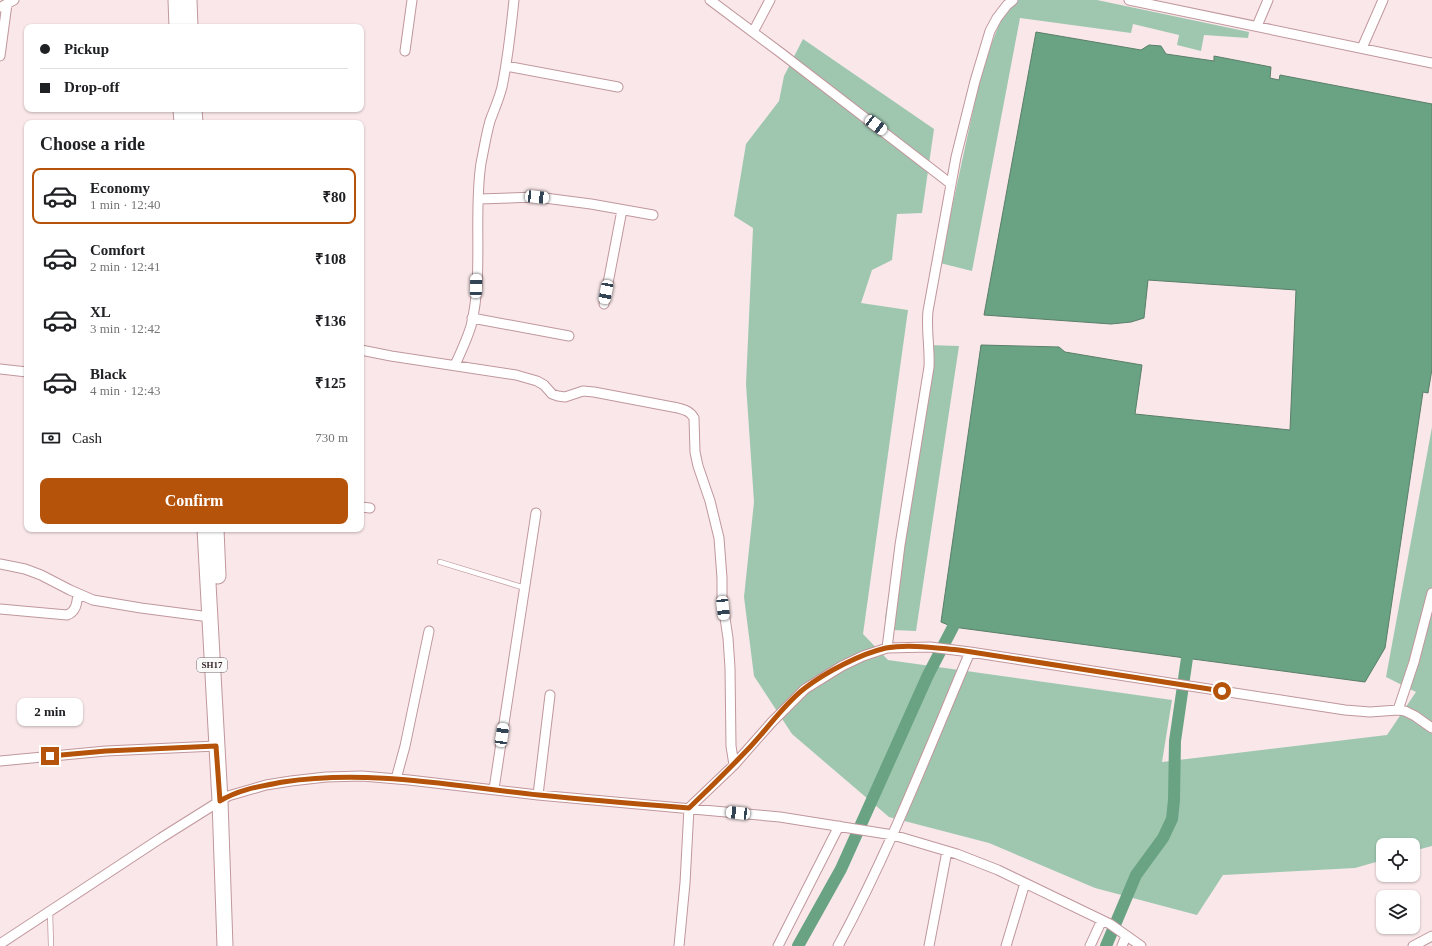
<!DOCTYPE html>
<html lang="en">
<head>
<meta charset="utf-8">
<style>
	:root { --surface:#fff; --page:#f6f6f6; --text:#202124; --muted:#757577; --line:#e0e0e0; --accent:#b45309 }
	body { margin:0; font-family:Georgia,serif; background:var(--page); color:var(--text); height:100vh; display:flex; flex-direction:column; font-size:15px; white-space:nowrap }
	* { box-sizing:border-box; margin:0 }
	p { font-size:13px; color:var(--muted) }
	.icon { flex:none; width:22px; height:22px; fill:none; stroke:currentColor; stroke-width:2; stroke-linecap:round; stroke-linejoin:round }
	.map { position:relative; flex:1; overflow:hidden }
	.drawer { position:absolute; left:24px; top:120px; width:340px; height:412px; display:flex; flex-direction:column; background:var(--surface); border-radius:8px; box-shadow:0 1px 3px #0004 }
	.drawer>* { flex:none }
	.hud { position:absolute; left:24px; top:24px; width:340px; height:88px; border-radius:8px; box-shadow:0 1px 3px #0004; display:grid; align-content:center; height:88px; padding:0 16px; background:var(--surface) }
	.controls { position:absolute; left:1376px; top:838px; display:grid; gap:8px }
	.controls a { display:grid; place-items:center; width:44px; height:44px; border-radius:8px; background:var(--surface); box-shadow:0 1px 3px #0004; font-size:20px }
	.end { position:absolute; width:18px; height:18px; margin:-9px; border:5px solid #b45309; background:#fff; box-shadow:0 0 0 2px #fff }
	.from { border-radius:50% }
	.bubble { position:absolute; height:28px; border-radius:8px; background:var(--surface); box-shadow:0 1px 3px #0004; font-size:13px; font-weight:800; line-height:28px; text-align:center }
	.car { position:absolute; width:12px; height:24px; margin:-12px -6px; border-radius:5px; box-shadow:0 0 3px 1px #0007; background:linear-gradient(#fff 24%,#345 0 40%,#fff 0 76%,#345 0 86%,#fff 0) }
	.hud b { display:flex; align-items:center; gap:14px; height:38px; font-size:15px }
	.hud b+b { border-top:1px solid var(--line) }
	.hud i { width:10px; height:10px; background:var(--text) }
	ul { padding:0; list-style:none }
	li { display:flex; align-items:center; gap:12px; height:56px; margin:0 8px 6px; padding:0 8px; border:2px solid transparent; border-radius:8px }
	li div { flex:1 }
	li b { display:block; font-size:15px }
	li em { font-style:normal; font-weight:800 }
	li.on { border-color:var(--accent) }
	li>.icon { width:36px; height:36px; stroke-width:1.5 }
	h2 { padding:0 16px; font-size:18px; line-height:48px }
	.pay { display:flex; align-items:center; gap:10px; height:44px; padding:0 16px; font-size:15px }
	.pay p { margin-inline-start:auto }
	.cta { display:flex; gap:8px; margin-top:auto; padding:8px 16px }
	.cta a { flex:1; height:46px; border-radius:8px; background:var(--accent); color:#fff; font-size:16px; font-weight:800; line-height:46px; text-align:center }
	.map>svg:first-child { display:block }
</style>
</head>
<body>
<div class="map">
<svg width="1432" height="946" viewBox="0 0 1432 946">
	<rect width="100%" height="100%" fill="#f9e7e9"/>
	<!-- green -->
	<path fill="#9fc7b0" d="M1018,0H1097L1249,32L1248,38L1204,35L1201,51L1177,45L1179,35L1133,24L1131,33L1020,18L972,271L940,263L982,69L1001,19Z
		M803,39L934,129L922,213L897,214L892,260L872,270L861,303L908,310L863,634L888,660L1172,700L1162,762L1387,735L1416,692L1386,677L1432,427V846L1413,851V845H1383V860L1355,868L1223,875L1197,915L1095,888L989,843L889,817L792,734L754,676L744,597L754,502L746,384L753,228L734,216L746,144L779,101L784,76Z
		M928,345L959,346L916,631L893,630L885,618Z"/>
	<!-- water -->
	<path fill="#69a384" stroke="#5a7e68" d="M1036,32L1141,50L1149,45L1161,46L1166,54L1214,61V56L1271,67L1270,78L1279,80L1280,75L1432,104V369L1428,393L1423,392L1385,648L1365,682L953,627L941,622L981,345L1059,347L1065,352L1142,365L1135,414L1290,430L1296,290L1148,280L1144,318L1131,322L1111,324L984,315Z"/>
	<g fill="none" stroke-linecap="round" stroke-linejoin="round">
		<!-- canal -->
		<path stroke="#69a384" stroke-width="12" d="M798,946L841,869L928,675L953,627
			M1106,946L1136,875L1163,838L1172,819L1174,800L1175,741L1187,658"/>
		<defs>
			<path id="service" d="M440,562L525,588
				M50,911L51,946"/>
			<path id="minor" d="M710,0L781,53L951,184
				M1129,0L1432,63
				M1,7L14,0
				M1257,26L1268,0
				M753,32L770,0
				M1362,48L1383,0
				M405,51L412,0
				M0,56L7,4
				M506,66L618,87
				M479,199L537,197L591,204L653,215
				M604,304L622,210
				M472,318L569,336
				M361,350L391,356L516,375L537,381L544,385L552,394L558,396L565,397L583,391L594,392L678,408C685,410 690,411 694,418L695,452L698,466L710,501L719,538L722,578V598L728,638L730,668L731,746L734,765
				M455,365C461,352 467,339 471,326C484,273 473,216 481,163C484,149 486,135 490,121C494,110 499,99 502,87C508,58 511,29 514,0
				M0,369L27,372
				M361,507L370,508
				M0,564L25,569L41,575L70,590L93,600L141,608L210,617
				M0,609L67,615C76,612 77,603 78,594
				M887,648L900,545L929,367C930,348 926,330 928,311L956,157L975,81L990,31L997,18L1007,5L1013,0
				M1398,710L1414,662L1432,593
				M0,761L106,751L216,746
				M396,779L405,746L429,631
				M494,789L536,513
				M538,795L550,695
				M0,944L161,838L228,796L266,785L291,781L326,777L362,776L409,780L538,795L780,817L893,835L957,854L998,870L1110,924L1141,946
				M679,946L685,883L689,808L734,765L772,722L805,689L842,666L863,656L887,648L930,647L970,652L1345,710L1370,712L1398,710L1405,711L1415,716L1432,728
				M778,946L839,826
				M838,946C889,852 928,751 970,652
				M929,946L947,851
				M1006,946L1025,883
				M1090,946L1102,920
				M1122,946L1126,936
				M1413,946L1432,936"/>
			<path id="primary" d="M176,0L177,27
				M189,0L190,27
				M181,109L182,123
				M194,109L195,123
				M205,529L220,801L225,946
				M216,529L218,576"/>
		</defs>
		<!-- service casing -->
		<use href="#service" stroke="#c0979c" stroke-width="6"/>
		<!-- minor casing -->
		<use href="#minor" stroke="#c0979c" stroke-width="11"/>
		<!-- primary casing -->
		<use href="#primary" stroke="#c0979c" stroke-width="17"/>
		<!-- service -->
		<use href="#service" stroke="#fff" stroke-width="4.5"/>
		<!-- minor -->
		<use href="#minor" stroke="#fff" stroke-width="9"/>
		<!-- primary -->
		<use href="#primary" stroke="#fff" stroke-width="15"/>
	</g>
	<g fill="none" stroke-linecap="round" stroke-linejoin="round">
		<!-- route -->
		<path stroke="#b45309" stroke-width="5" d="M50,756L106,751L216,746L220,801C239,789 262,786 283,782C369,769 453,786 539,795C589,800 639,804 689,808C710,788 731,767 751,746C769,727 784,704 805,688C826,672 860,654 886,648C909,644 936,648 959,650L1222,691"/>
	</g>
	<g text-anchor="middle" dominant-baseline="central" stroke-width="3.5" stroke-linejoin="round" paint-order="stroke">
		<!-- shield labels -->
		<rect fill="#f9f9f9" stroke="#706567" stroke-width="1" x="197" y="658" width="30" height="14" rx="3"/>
		<g font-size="9" font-weight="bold" fill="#362628">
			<text x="212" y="665">SH17</text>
		</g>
	</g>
</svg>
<div class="controls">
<a><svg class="icon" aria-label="locate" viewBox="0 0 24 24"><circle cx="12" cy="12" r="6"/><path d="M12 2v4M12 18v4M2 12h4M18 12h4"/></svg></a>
<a><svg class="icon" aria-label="layers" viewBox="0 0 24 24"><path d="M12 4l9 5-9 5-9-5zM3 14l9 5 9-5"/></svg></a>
</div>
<i class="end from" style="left:1222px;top:691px"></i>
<i class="end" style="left:50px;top:756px"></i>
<div class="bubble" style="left:17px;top:698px;width:66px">2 min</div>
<i class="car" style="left:876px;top:125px;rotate:127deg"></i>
<i class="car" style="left:537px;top:197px;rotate:96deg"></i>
<i class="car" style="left:476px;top:286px;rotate:1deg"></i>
<i class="car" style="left:606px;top:292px;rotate:191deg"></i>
<i class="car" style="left:723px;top:608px;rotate:174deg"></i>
<i class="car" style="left:502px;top:735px;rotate:8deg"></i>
<i class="car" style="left:738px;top:813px;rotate:276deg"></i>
<div class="hud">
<b><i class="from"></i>Pickup</b>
<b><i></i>Drop-off</b>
</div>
<section class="drawer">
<h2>Choose a ride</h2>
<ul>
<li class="on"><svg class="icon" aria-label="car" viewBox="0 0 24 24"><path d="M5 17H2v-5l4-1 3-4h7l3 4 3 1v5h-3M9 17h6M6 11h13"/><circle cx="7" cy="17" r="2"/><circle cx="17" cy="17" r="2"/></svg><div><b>Economy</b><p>1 min · 12:40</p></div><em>₹80</em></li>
<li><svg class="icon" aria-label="car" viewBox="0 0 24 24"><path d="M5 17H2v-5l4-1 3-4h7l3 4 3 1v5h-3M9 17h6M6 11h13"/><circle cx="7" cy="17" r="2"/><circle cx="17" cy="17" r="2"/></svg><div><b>Comfort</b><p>2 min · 12:41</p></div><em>₹108</em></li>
<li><svg class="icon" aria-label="car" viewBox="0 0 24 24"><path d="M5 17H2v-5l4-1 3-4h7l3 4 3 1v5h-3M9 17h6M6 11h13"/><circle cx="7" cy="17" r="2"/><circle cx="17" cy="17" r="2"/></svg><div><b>XL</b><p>3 min · 12:42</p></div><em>₹136</em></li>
<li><svg class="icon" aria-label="car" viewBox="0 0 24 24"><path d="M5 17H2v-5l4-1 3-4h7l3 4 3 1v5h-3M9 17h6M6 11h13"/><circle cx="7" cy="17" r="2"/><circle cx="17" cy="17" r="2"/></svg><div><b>Black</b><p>4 min · 12:43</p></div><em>₹125</em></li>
</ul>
<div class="pay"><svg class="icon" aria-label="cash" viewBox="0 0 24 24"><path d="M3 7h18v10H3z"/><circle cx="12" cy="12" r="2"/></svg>Cash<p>730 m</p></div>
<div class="cta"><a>Confirm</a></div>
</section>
</div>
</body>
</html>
